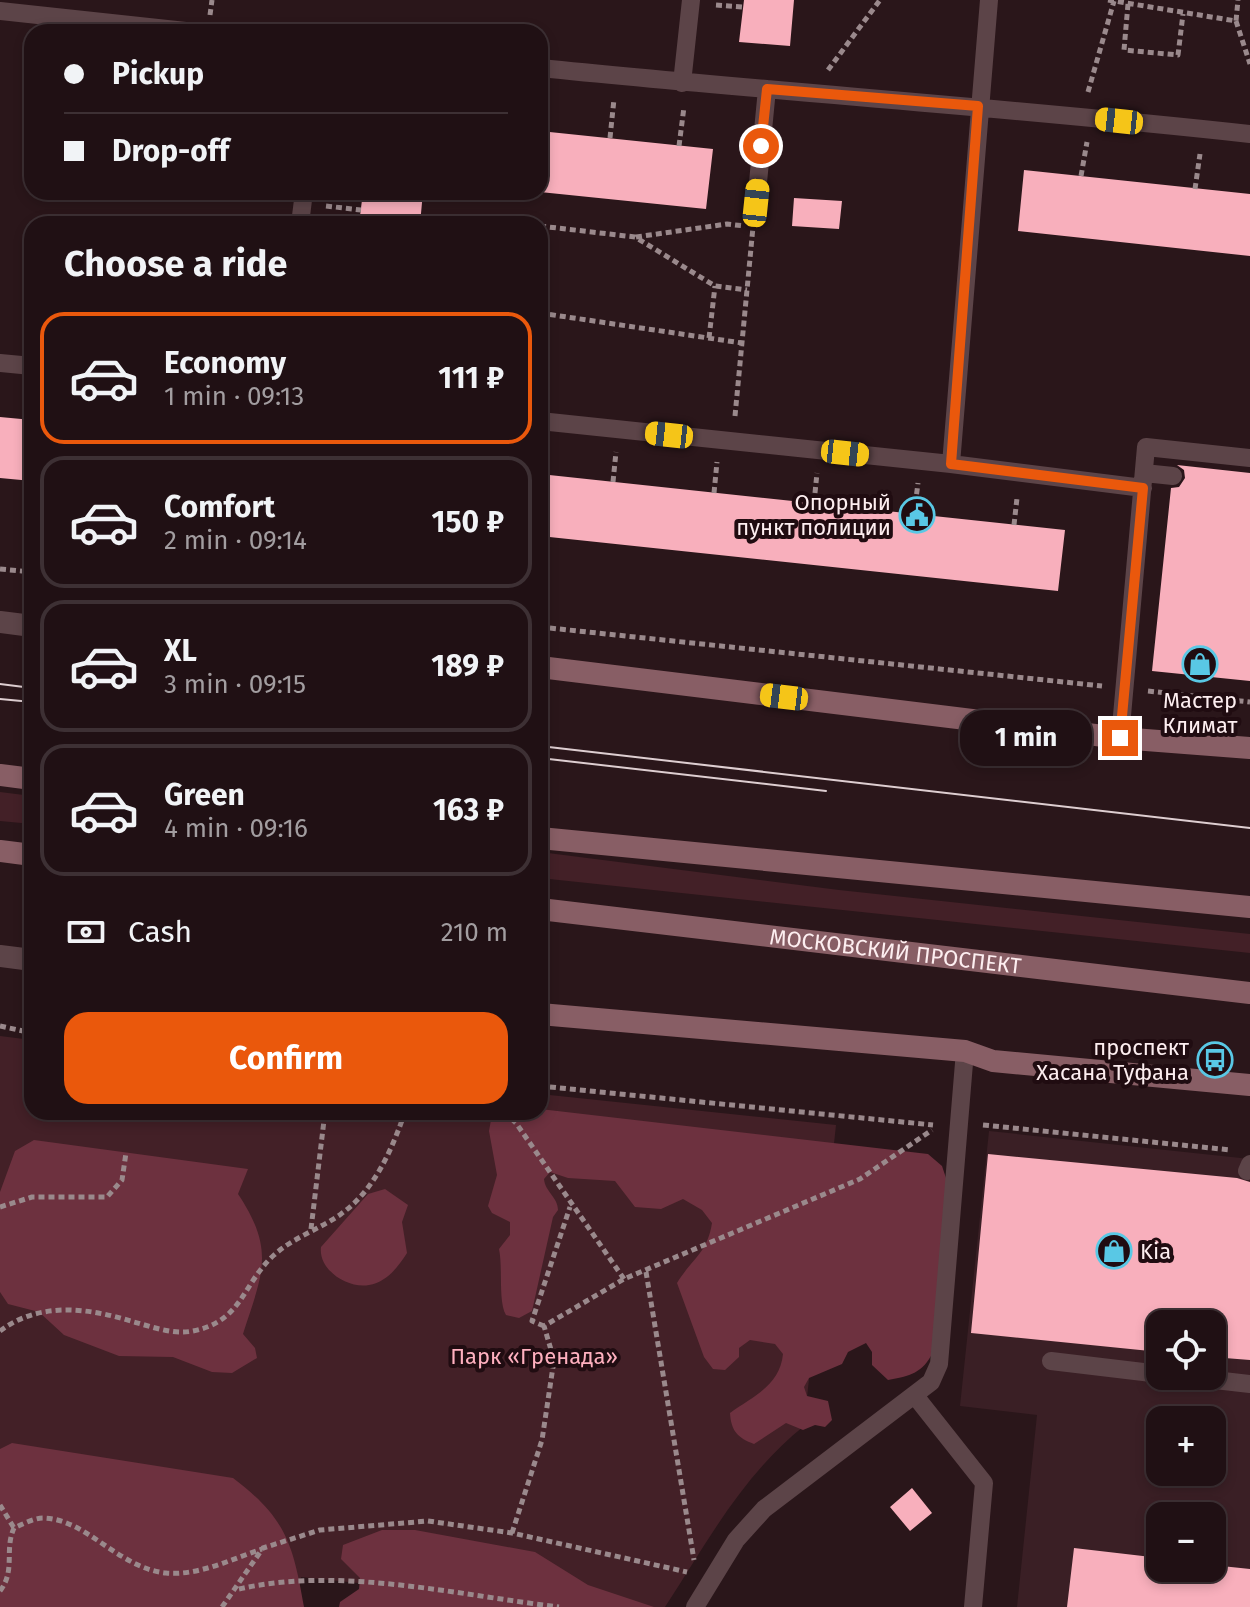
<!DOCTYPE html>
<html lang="en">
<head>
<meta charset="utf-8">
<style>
	:root { --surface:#201014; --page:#2d1e22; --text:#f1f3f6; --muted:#a29da0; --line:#3d3034; --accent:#ea580c }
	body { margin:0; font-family:"Fira Sans",sans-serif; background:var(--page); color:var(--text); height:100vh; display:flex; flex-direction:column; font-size:30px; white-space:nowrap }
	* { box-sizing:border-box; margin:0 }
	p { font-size:26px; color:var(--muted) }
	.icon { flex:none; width:44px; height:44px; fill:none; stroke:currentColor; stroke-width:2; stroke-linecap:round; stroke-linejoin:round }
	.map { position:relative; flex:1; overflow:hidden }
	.side { position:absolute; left:24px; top:216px; width:524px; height:904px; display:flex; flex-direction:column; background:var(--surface); border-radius:24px; box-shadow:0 4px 12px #0003,0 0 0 2px var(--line) }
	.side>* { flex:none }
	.guide { position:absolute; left:24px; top:24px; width:524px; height:176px; border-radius:24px; box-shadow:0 4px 12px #0003,0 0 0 2px var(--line); display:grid; align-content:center; height:176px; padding:0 40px; background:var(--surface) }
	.controls { position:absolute; left:1146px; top:1310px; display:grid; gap:16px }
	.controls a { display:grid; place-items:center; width:80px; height:80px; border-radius:16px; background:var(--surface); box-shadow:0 4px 12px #0003,0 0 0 2px var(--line); font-size:40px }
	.end { position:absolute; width:36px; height:36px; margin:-18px; border:10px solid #ea580c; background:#fff; box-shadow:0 0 0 4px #fff }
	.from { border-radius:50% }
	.bubble { position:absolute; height:56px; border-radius:24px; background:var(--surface); box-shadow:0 4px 12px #0003,0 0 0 2px var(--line); font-size:26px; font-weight:700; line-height:56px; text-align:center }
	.car { position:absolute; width:24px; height:48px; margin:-24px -12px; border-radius:10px; box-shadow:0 0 6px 2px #0007; background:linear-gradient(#f5c518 24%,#345 0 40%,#f5c518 0 76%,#345 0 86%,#f5c518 0) }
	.guide b { display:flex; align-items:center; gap:28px; height:76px; font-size:30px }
	.guide b+b { border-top:2px solid var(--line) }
	.guide i { width:20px; height:20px; background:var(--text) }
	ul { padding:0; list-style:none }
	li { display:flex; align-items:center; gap:24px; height:132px; margin:0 16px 12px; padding:0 24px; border:4px solid var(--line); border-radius:24px }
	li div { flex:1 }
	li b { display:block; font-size:30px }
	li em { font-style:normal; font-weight:700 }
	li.on { border-color:var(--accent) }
	li>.icon { width:72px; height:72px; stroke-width:1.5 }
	h2 { padding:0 40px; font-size:36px; line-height:96px }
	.pay { display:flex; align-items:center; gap:20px; height:88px; padding:0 40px; font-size:30px }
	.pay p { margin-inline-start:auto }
	.primary-button { display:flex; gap:16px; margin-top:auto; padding:16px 40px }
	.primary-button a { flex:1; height:92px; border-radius:24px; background:var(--accent); color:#fff; font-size:32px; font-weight:700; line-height:92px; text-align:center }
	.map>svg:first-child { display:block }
</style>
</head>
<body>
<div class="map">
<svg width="1250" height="1607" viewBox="0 0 1250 1607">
	<rect width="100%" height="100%" fill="#2a161a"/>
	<!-- built -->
	<path fill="#3a1f25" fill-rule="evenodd" d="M989,1131L1250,1159V1607H1017L1037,1415L960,1406ZM1160,1324H1212V1376H1160ZM1160,1420H1212V1472H1160ZM1160,1516H1212V1568H1160Z"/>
	<!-- green -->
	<path fill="#432027" d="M0,792L32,796V824L0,821Z
		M540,852L839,890L1250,934V953L540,878Z
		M0,1036L32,1040V1112H540V1094L836,1125L804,1426C742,1476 708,1541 665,1607H587L301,1577L297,1607H0Z"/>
	<!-- forest -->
	<path fill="#6d313f" d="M540,1109L928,1154L942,1166L948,1184L933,1352C923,1373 910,1376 888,1380L872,1365V1352L866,1343L848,1352L842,1364L809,1378L804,1387L807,1396L828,1401L832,1420L825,1427L815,1425L803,1430L786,1423L754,1444C738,1438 731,1431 730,1413C754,1396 780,1385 783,1354L775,1344L750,1340L739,1348V1357L725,1370L713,1369L704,1357L677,1283C693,1257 707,1254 712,1223L702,1210L683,1199L661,1209L635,1207L615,1181L568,1178L550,1172L544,1179C545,1192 558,1197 558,1210L553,1217L532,1311L519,1318L506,1315C498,1302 503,1267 499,1249L510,1235V1222L492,1213L488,1206L497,1175L489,1131L491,1120L501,1112Z
		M34,1140L248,1169L238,1194C276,1251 262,1274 243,1334L255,1348L257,1358L232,1373L212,1372L173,1357L119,1356L64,1335L39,1312L8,1304L0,1292V1192L15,1151Z
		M385,1189L408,1205L402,1222L407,1253C398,1267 387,1282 369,1285C348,1289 318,1270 321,1247L368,1194Z
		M12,1443L233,1478C286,1518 293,1544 304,1607H0V1449Z
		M382,1530H415L535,1552L588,1585L654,1607H339L340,1602L359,1589L360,1578L341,1559L343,1545Z"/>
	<!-- building -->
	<path fill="#f8afbc" d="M744,0H794L790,46L739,42Z
		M540,131L713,149L706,209L540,192Z
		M1024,170L1250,194V256L1018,231Z
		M363,192H423L420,224H359Z
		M794,198L842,201L839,229L792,226Z
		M0,417L32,420V481L0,478Z
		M1177,465L1250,473V681L1152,671L1171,488L1179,487L1185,478L1184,470Z
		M540,474L1065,530L1058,591L540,536Z
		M988,1154L1237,1178L1250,1182V1360L1212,1357V1324H1160V1352L971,1333Z
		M912,1488L932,1513L910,1531L890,1507Z
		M1074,1548L1160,1558V1568H1212V1565L1250,1569V1607H1067Z"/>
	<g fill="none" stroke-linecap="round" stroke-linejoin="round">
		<!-- path -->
		<path stroke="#9a898c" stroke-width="5" stroke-dasharray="6 4" stroke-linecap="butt" d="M1108,0L1236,21L1238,0
			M1128,4L1124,50L1178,55L1183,14
			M716,5L743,7
			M210,15L212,0
			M1236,21L1250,64
			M828,70L880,0
			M1088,92L1114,1
			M540,119L543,92
			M610,138L614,99
			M679,146L684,107
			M1081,176L1087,142
			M1195,189L1200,154
			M326,206L361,210
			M526,224H527
			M540,226L635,237L715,286L747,290
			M636,237L727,224L745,226
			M540,313L742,343
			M709,338L715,286
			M735,416L753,227
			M613,482L616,452
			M714,493L717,462
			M814,503L817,473
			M914,514L918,483
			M1014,525L1017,498
			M0,569L32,572
			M540,627L1102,686
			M1148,691L1250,702
			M0,1026L32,1033
			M540,1086L933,1125
			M504,1112L516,1123L624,1279
			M983,1125L1231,1150
			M0,1207L32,1197H107L122,1180L126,1153
			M311,1229L325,1112
			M646,1272L694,1560
			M544,1326L532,1321L570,1207
			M0,1331C40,1301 89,1308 134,1322C153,1327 173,1335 193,1331C243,1321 242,1284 274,1255C294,1237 320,1229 341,1214C375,1190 392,1149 405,1112
			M0,1505L14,1528
			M512,1533L542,1440L554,1360L544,1326L624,1279L860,1179L932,1130
			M239,1589C339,1566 458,1595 559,1607
			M0,1591C16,1570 4,1550 14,1528C23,1524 34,1518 43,1518C87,1519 118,1568 166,1573C198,1576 232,1559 262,1549
			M222,1607L263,1548L320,1530L428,1521L512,1533L687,1572"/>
		<!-- service -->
		<path stroke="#5c4448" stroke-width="18" d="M0,11L195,32
			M540,68C777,92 1014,108 1250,134
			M682,83L691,0
			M756,203L767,89
			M300,224L304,192
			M0,363L32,366
			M540,421L951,464L989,0
			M951,464L1143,488
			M1144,473L1173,476
			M1120,738L1146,447L1250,458
			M1247,1171L1250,1164
			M1051,1361L1160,1374
			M1180,1376L1250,1384
			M916,1397L984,1483L973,1607
			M695,1607L736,1540L764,1509L931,1382L939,1364L965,1051"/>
		<!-- minor -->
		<path stroke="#5c4448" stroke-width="22" d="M0,622L32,626
			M0,956L32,960"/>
		<!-- secondary -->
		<g stroke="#885e65" stroke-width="22">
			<path d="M540,667L1120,738L1250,748"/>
			<path d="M0,775L32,779"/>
			<path d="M540,838L1250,907"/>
			<path d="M0,851L32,855"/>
			<path id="s1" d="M540,909L1250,993"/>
			<path d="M540,1014L965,1051L993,1061L1250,1085"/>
		</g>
		<!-- tram -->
		<path stroke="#deced1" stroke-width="2" d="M0,684L32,688
			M0,699L32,702
			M540,746L1250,828
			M540,758L826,791"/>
	</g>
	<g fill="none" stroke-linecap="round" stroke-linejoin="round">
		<!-- route -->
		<path stroke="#ea580c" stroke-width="10" d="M761,146L767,89L978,106L951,464L1143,488L1120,738"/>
	</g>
	<!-- icons -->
	<defs>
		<symbol id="civic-ring" viewBox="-11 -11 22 22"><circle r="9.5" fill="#200c11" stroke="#59c8e5" stroke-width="1.5"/><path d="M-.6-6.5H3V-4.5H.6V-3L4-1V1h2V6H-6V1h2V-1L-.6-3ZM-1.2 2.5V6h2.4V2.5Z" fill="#59c8e5"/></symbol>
		<symbol id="shop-ring" viewBox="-11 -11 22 22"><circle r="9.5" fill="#200c11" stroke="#59c8e5" stroke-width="1.5"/><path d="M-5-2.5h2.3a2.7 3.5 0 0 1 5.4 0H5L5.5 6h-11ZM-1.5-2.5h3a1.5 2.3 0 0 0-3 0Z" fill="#59c8e5"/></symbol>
		<symbol id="bus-ring" viewBox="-11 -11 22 22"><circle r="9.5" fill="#200c11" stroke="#59c8e5" stroke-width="1.5"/><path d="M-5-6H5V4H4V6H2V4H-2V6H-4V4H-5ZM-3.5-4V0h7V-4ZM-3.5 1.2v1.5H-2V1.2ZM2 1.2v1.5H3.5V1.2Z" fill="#59c8e5"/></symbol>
	</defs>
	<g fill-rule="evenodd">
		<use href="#civic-ring" x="897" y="495" width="40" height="40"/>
		<use href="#shop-ring" x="1180" y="644" width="40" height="40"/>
		<use href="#bus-ring" x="1195" y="1040" width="40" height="40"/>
		<use href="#shop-ring" x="1094" y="1231" width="40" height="40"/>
	</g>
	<g text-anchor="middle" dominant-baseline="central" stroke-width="8" stroke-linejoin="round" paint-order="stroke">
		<!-- poi labels -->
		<g font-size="22" fill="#fdeef0" stroke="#200c11" text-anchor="end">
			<text x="891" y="502">Опорный<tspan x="891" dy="25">пункт полиции</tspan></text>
			<text x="1200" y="700" text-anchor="middle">Мастер<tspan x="1200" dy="25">Климат</tspan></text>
			<text x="1189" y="1047">проспект<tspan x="1189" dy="25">Хасана Туфана</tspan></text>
			<text x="1140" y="1251" text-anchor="start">Kia</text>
		</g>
		<!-- street labels -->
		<g font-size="22" fill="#fdeef0" stroke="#200c11">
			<text stroke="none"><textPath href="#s1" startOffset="358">МОСКОВСКИЙ ПРОСПЕКТ</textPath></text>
		</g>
		<!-- park labels -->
		<g font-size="22" fill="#ffb0bf" stroke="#200c11">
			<text x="534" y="1356">Парк «Гренада»</text>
		</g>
	</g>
</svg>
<div class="controls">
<a><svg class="icon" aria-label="locate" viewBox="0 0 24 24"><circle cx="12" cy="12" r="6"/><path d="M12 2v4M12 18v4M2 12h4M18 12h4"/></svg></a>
<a>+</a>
<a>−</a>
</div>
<i class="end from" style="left:761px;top:146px"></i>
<i class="end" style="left:1120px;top:738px"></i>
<div class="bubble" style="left:960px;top:710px;width:132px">1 min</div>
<i class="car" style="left:1119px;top:121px;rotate:276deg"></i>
<i class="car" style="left:756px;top:203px;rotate:6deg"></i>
<i class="car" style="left:669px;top:435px;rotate:276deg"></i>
<i class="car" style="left:845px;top:453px;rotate:96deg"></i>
<i class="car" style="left:784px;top:697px;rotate:277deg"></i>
<div class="guide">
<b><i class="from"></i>Pickup</b>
<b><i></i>Drop-off</b>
</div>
<section class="side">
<h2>Choose a ride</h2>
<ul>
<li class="on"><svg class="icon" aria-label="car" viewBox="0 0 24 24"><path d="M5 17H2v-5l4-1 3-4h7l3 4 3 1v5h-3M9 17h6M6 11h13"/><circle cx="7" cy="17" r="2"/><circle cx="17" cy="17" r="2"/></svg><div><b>Economy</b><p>1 min · 09:13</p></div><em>111 ₽</em></li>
<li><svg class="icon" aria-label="car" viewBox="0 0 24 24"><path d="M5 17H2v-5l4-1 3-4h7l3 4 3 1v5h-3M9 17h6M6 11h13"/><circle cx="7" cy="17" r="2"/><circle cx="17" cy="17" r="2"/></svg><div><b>Comfort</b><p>2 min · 09:14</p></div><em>150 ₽</em></li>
<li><svg class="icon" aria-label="car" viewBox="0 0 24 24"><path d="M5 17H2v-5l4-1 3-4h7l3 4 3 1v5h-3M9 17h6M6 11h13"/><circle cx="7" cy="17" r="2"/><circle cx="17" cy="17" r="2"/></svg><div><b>XL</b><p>3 min · 09:15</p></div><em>189 ₽</em></li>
<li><svg class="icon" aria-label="car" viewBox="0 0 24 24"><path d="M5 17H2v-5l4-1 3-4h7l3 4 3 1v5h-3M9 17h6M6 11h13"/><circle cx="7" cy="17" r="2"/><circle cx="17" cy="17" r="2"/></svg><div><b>Green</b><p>4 min · 09:16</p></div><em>163 ₽</em></li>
</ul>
<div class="pay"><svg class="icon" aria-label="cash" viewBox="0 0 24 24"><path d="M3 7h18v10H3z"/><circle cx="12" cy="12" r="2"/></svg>Cash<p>210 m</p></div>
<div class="primary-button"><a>Confirm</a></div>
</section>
</div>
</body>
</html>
